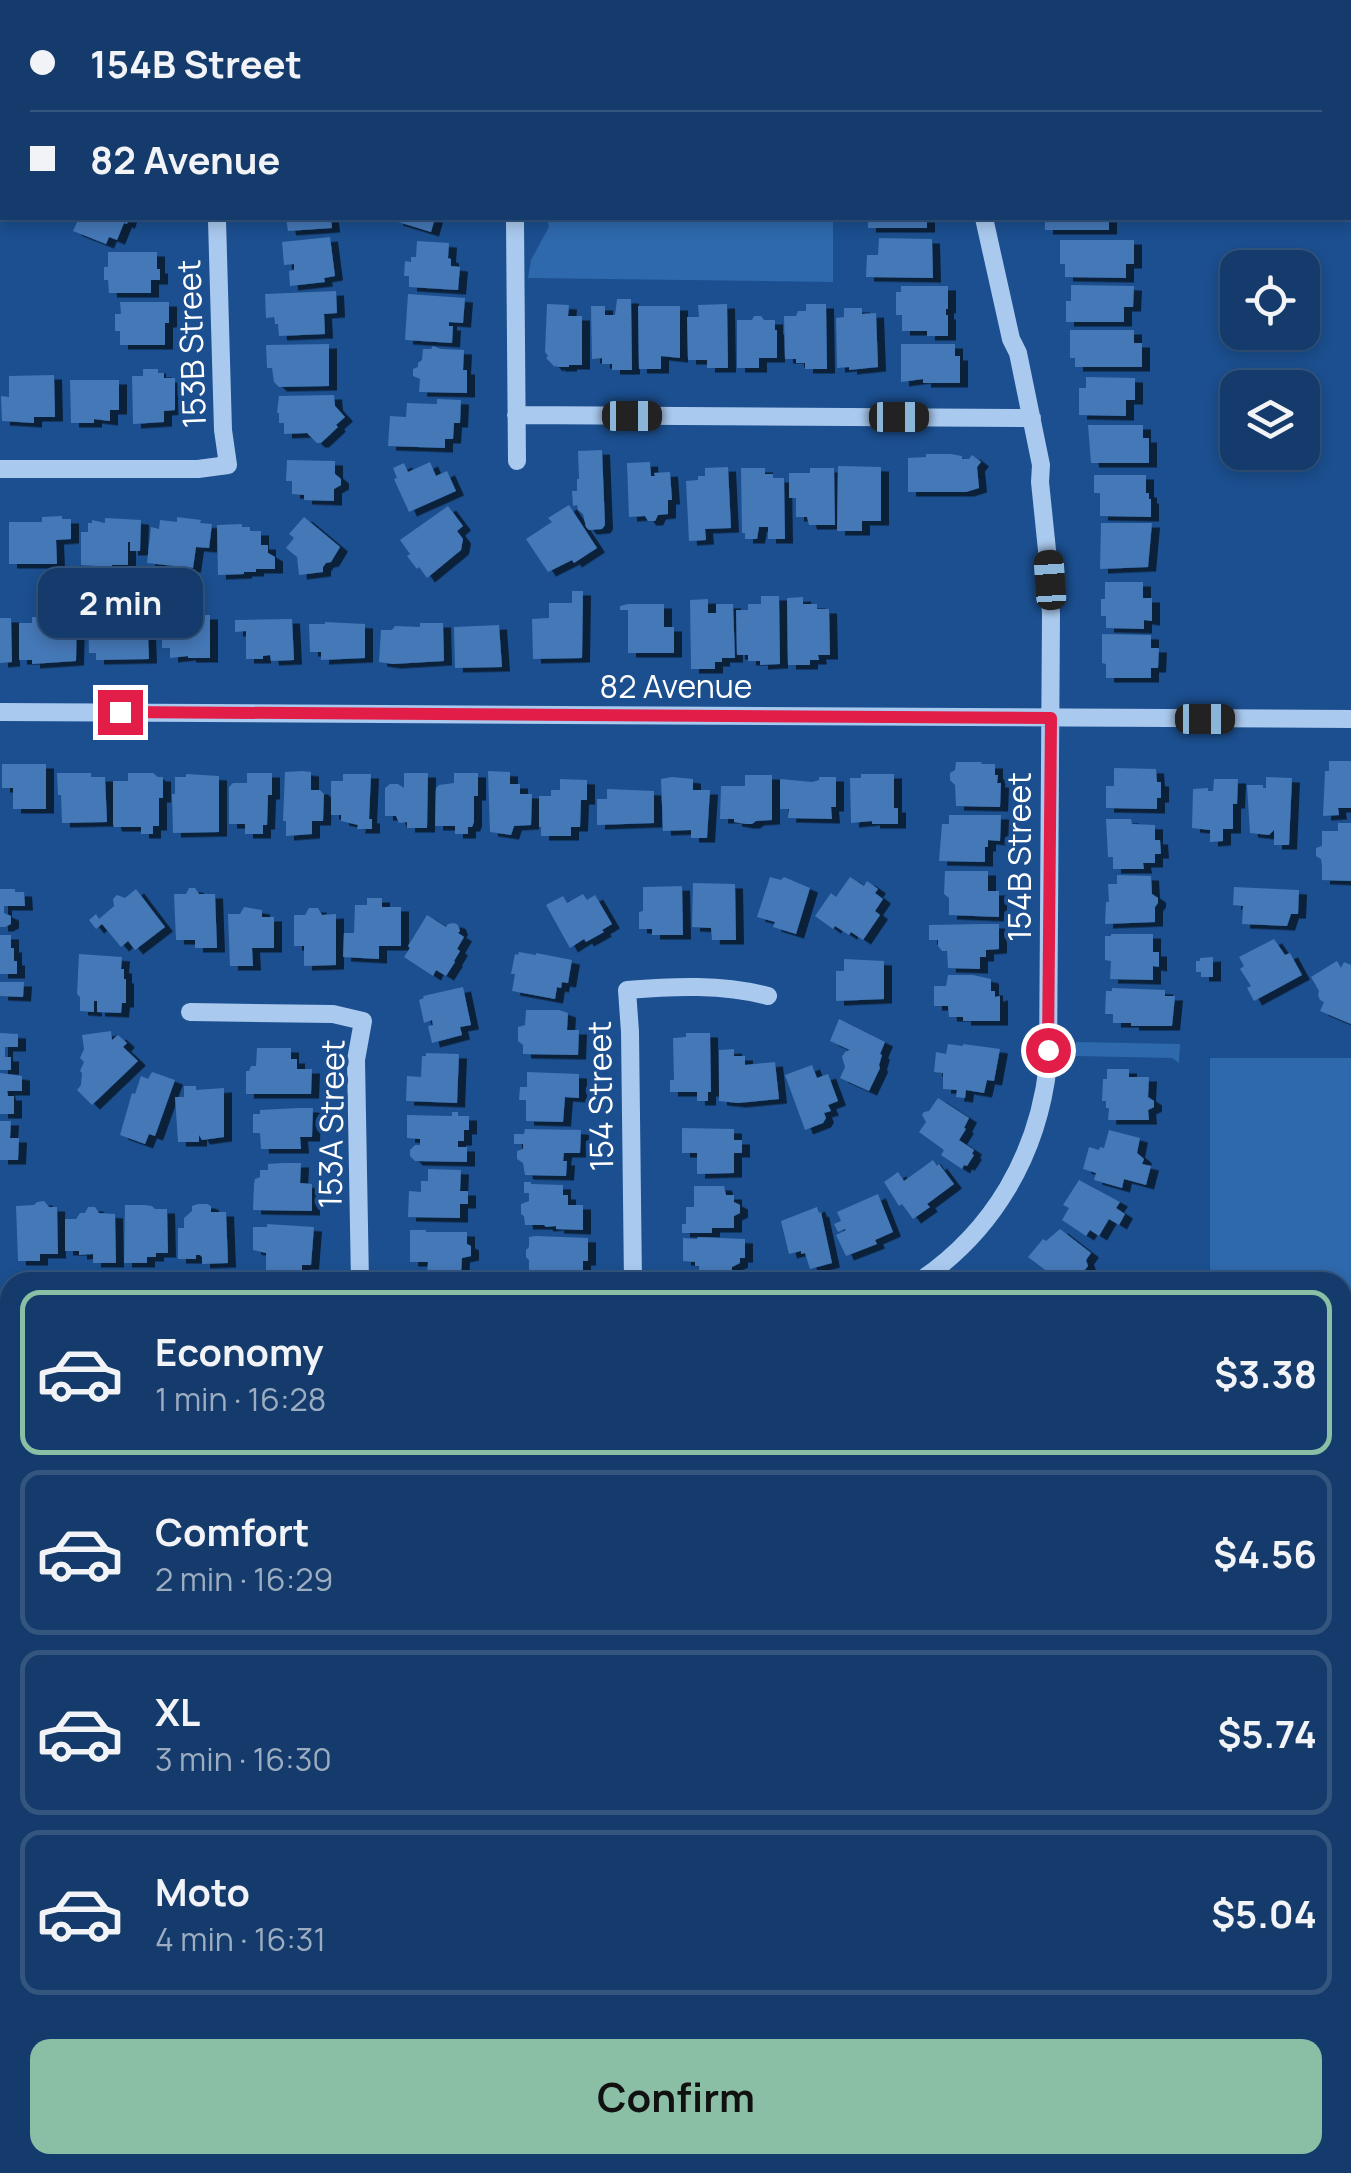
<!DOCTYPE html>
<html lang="en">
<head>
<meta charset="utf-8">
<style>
	:root { --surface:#143b6b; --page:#1d4271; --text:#f1f3f6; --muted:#9dadc1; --line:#33557e; --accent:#8abfa5 }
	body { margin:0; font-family:Manrope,sans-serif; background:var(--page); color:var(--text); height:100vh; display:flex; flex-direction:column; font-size:38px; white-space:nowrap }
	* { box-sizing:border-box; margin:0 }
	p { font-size:32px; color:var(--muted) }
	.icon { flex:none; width:55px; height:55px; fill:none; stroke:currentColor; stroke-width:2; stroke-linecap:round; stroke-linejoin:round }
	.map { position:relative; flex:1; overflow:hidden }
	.details { position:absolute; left:0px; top:1272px; width:1352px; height:902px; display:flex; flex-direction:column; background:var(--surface); border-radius:30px 30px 0 0; box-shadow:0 5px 15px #0003,0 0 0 2px var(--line) }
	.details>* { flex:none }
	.guide { position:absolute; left:0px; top:0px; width:1352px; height:220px; box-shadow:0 5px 15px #0003,0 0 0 2px var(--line); display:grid; align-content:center; height:220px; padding:0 30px; background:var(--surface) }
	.tools { position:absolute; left:1220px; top:250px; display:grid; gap:20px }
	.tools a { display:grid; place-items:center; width:100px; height:100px; border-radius:20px; background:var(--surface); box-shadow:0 5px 15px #0003,0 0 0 2px var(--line); font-size:50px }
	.end { position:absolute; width:45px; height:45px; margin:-22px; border:12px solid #e11d48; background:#fff; box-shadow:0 0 0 5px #fff }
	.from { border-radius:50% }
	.bubble { position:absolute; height:70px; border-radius:20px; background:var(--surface); box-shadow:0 5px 15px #0003,0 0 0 2px var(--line); font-size:32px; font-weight:700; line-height:70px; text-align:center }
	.car { position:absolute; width:30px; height:60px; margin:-30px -15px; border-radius:12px; box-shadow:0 0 8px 2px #0007; background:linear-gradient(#222 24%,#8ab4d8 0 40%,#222 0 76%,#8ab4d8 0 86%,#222 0) }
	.guide b { display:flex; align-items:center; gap:35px; height:95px; font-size:38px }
	.guide b+b { border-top:2px solid var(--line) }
	.guide i { width:25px; height:25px; background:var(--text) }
	ul { padding:18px 0 0; list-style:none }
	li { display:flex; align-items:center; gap:30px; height:165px; margin:0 20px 15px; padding:0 10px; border:5px solid var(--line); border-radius:20px }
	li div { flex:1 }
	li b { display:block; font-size:38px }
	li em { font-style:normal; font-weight:700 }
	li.selected { border-color:var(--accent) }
	li>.icon { width:90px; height:90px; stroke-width:1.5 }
	.primary-button { display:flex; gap:20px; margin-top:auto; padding:20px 30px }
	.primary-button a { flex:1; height:115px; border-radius:20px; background:var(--accent); color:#111; font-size:40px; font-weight:700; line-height:115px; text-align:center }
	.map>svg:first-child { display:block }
</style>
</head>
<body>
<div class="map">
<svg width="1351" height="2173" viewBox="0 0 1351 2173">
	<defs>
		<filter id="shadow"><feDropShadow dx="8" dy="4.5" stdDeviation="0" flood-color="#0009"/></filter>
	</defs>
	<rect width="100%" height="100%" fill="#1b4f8f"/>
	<!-- green -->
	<path fill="#2e69ad" d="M547,218H833V282L528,278L531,260L549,227Z
		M1076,1042L1180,1044L1179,1063L1172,1058L1076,1056Z
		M1210,1058H1351V1352L1343,1351L1342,1282H1210Z
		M1343,1406L1351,1409V1638H1342Z"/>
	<!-- building -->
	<path fill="#4478b7" filter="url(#shadow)" d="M79,218H129L127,224L124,223L117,240L109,237L106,244L73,231Z
		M286,218H331L332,228L288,231Z
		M396,218H435L431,232L395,221Z
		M868,218H927V228H868Z
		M1045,218H1109V230H1045Z
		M330,237L335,276L324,278L325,282L290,286L289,271L294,270V264L284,265L282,242Z
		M879,238L932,239L933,278L866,277L867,255H878Z
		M1060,240H1134V264H1126V278L1065,277V264H1060Z
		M417,241L449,243L448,258L451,259V266L460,267L458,290L409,287V276H404L405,261L411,262V257H416Z
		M108,252H157V269H160V280H151V293H109L108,280H104V267H108Z
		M1071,285L1134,286L1133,307H1124V322H1066V301H1071Z
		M901,286H948V309H946V315H948V336H927V331H902V315H896V292H901Z
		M336,291L337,313L324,314L325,334L279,336L278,324H275L274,317L266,318L265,294Z
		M408,294L465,298L463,323L449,322V326H453L452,343L405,340Z
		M617,299H631L632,370H612V364H602V358L592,359L591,306H605V315H615Z
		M120,302H169V323H165V345H120V331H115V314H121Z
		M547,304L569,305L568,316H582V365H569V367H557V365L555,367L546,358L548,356L545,352Z
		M727,304L728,368H707V360H688L687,317H699L698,305Z
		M806,304H826L827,369H805V363H796V359H785L784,316H796L798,311H806Z
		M638,306H680V358L661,356V369H639Z
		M844,308H862V314L876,313L878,367L849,370V367L837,368L836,318L844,317Z
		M754,316H761L764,320H775V330H777V358H759V368H737V320H752Z
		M1070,330H1134V343H1142V367H1075V358H1070Z
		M329,344V386L279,387L274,382L272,368H267L266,345Z
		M901,344H955V356H960V383H923V379L901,382Z
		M433,346L441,349L464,350L463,370H467V393L419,392L420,379L413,376V369L418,367V363L422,360L423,349H431Z
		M143,369H158V373H164V378H175V410L164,411V422L133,424L132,376H143Z
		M54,375L55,417H34V423L2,421L1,396L9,397V376Z
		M1086,377L1135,378V400H1126V416L1079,415V388H1086Z
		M70,380H119V410H110V421L94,419V423H71Z
		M334,395L335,406L345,417L336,425L338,427L321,443H317L307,433L284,434V423H279V413H277L279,396Z
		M437,399L461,400L460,423H454L453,439H445V448L388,446L390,416L406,417L407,403L437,404Z
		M1088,425H1143V438H1149V463H1091Z
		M602,450L605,525L602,529L589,530L586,527L583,514L578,510L577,505L573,506L572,491H577V479H579L578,451Z
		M926,454H951L962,456V459H969L972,455L981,462L977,467L979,488L966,492H908V458L926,457Z
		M287,460L335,461V474L341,479V485L334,489V501L304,500V495L292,494V481H286Z
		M430,462L436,476L447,471L456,491L409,512L394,479L397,478L393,468L404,463L408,472Z
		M650,462L651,476H655L654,473L670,472L672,500H668V514L658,515L655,521H648L645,516L629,517L627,463Z
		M838,466L881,467V521H862V531H837Z
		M728,467L731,528L705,529L706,540L689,541L686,481L698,480V476H705V468Z
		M741,468H765V474H773V478H784L785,539H768V527H759L757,539H745V533H742Z
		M810,468H834L835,525H809L807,517H796V498H789V473H810Z
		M1094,475H1146V493H1149V499H1151V517L1100,516V493H1094Z
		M569,505L597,548L574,563L572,560L548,572L526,539L552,522L548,518Z
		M448,506L463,526L457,531L463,539L461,550L427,578L419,567L417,569L407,556L410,554L400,540Z
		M62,516V519H71V539L56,540L57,564H9V522H42V517Z
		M177,517L201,520L200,523L212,524L209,548L196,547L193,568L147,563L151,527L159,529L160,520L177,522Z
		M304,517L340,547L331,562L326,563L323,567V572L299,575L297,557L286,548L294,538L289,534Z
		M105,518L141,520L140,551H130V542H128V565H112V567L81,565V532H88V523H92V520L105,523Z
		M1101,523H1152L1148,567L1100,569Z
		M242,524V527H250V531H261V545H268V553L275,557V569H256V572H244V574L218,575L217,525Z
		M1105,582H1143V598H1152V621L1144,620V629L1106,628V616H1101V599H1105Z
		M572,591H583L582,658L533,659L532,619L549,618V603H572Z
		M761,596H779L780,664L760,665V661H748V655H737L736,610H748V604H761Z
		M803,597V604H817V609H829L830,655H818L819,660H810V665H788L787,598Z
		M708,599V613H716V604H733L735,658H722V662H715V669H691L690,600Z
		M628,604H664V627H674V653H628V610H620V606Z
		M41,613H77L76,661L32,664V660H19V623H32V617H41Z
		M112,613H118L120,616L136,615V634H148L149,659L96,660V653H89L88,615H111Z
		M162,615H210V658H188V656L170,658V648H162Z
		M0,618H11L12,662L0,663Z
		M292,619L294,660L271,661L270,655L263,656V659H246V631L235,632V620Z
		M325,622L365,624V658L321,660V652H310L309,624H325Z
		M420,623H443L444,661L393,664L379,662L381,630H392L395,626L420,627Z
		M499,625L502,667L455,668L454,627Z
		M1102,634L1151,635V648H1159L1158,668H1151V678H1106V664L1102,663Z
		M1329,761H1351V808H1338L1339,815L1323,816L1325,771H1329Z
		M956,762H982L981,764H995V775H998L997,783H1001L1000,807L956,806L955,785L950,780V773L955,770Z
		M2,764H46V809H13V788H2Z
		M1114,768L1156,769L1157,782H1161V798H1157V809L1106,808V786H1114Z
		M303,771L311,772V790H320L324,794L323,821H312V834L286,836V821H283L285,772Z
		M488,771L510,772V784H520V794H532L531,825L514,826L511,835L490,832Z
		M57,773H91V777H105L107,822L62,823L61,795H58Z
		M128,773H153L158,777H163V798H159V826H153V834H141V827H114L113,824V781H128Z
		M247,773H272V795H268L267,825H263V834H245V824H229V787L233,783H247Z
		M404,773H428L427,828H407V822L399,823L396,816H385V788L390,784H398L404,788Z
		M454,773H478V796H474V822L472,827H468V834H455V826H435L436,788L439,785L454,783Z
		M186,774L219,776V832L173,833L172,794H175V777H186Z
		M343,774H371L369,819H372V829H357L358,825L341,821V815H331V781H343Z
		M861,774H894V808H898V824H872V821L851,823L850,778H861Z
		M745,775H772V820L756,821L752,824H746L734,822V819H720L721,786H745Z
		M672,777L693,779V790H710L707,838H691V830L663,831L661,779Z
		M819,777H836V807H831L832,819L788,818L789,809H780V779L812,782L819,780Z
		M1266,777L1292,778L1289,845H1274V830L1269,835L1250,833L1247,785H1263V788H1266Z
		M560,779L587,780V800H581L580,827H571V836H541V827H539V796H551V790H560Z
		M1214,779H1238L1237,804H1233V829H1223V841L1210,842V830L1192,828L1193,789L1208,788V791H1213Z
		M607,789L654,791V823L597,825V799H607Z
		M949,815H1001L1000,841L988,840V847H985V862L939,861L942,824H949Z
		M1106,819H1131L1132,824L1155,825V840H1160L1161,854H1155V863H1143L1144,869H1113V857H1108Z
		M1338,823H1351V881L1322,880V866L1321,859L1316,856V848L1322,846V831H1338Z
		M945,871H988V891H999V917L949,915V898L944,894Z
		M1117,875L1151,876L1152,894L1158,898V903L1155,907V922L1105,924L1106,902H1109L1108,884H1117Z
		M770,877L781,880L784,877L810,888L796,934L773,927L775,922L757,917Z
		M850,877L864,886L867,881L878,889L875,893L883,899L875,911L880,915L863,940L851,932L849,935L835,926L833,929L815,916L831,893L836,897Z
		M693,883L735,884L736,940H712L711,928L692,927Z
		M682,886L683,935H652V929H639V912L643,911V887Z
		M1234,887L1299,890L1298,914H1291L1287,926L1242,924L1243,906L1233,905Z
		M189,888H195L199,894H215L217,948H195V940H176L174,894H186Z
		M0,889H15V892H24L25,906H4V913L11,916V924L5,927H0Z
		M136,889L165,927L135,950L128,941L121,947L102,924L96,929L89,920L96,914L99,919L114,906L113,899L117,895L125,898Z
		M583,894L587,900L595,895L612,924L602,930L604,932L586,942L584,939L570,948L546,905L563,896L567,903Z
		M367,898H382V907H401V946H379V959L343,957L344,933H354L355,905H367Z
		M244,907L262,910V917H274V948H252L253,966H230L228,914H240Z
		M309,908H318L322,915L336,914V965L304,966V946H294V915H305Z
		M427,915L446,927L448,924L454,923L458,925L460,931L458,933L464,937L457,949L460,951L454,961L455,962L446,976L436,970L433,976L404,957L410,948L408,946Z
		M982,924H999V949L986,950V957H980V969L948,968L947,951H942L938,946V940H929V925Z
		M1111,934H1153V952H1159V967L1153,966V980L1110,979L1111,961L1105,960V936H1111Z
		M0,935H11V948H14V961H17V974H0Z
		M1274,939L1285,955L1290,953L1302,975L1254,1001L1247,988L1251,986L1240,969L1244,966L1239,957Z
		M519,952L536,955V953L572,960L568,983L562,982L561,988L557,987L555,999L512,991L515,974H511L515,954L518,955Z
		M79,954L122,957L121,969H124V979H126V1003H122L121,1013L97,1012V1001H94V1012L80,1011V997L77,994Z
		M1213,957V977H1201V972H1196V961H1200V958Z
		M844,959L884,961V999L836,1001V971H844Z
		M1337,961L1341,968L1344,962L1351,965V1024L1320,1011L1324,1002L1320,1000L1318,995L1319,991L1311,977Z
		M948,975H973L991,979V991H995V997L1000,996V1021H963V1017H949L948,1006H934V986H946Z
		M0,982H24L23,997L0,996Z
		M463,987L471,1025L460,1027L462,1035L432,1043L428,1026L433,1025L432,1020L424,1023L419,1000L424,998L423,996Z
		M1112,988L1165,990V996H1175L1172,1026H1131V1023H1113V1014H1105L1106,991H1112Z
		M526,1010H559L568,1013L567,1030H579L578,1055L523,1054V1045L518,1041V1027L525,1025Z
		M839,1019L885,1042L880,1054L882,1055L879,1065L880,1068L869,1091L840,1078L845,1067L842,1057L845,1052L850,1050L830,1041Z
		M111,1031L112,1040L118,1035L127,1043L123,1047L138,1061L92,1105L77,1090L81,1085L82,1073L80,1071L84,1062L80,1058L84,1049L82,1035Z
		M0,1033L18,1034V1047H5V1057H11V1070H0Z
		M686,1033H710L711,1092H708V1101H697V1092H670V1080H674L673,1038L686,1037Z
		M948,1044L963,1046V1044L1000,1049L994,1081L987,1080L984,1093L966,1090L965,1098L956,1097L957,1090L943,1089V1073L934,1072L936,1052L946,1054Z
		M257,1048H291V1059H297V1069H312L311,1094H246V1071H249L251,1066H256Z
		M734,1049V1056H745V1065L775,1062L779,1099L738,1103L719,1101V1050Z
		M426,1053L459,1054L457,1103L406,1101L407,1076L421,1077L422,1056H426Z
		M812,1065L817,1078L828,1074L838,1101L828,1105L831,1111L824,1113L826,1118L823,1123L805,1130L785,1075Z
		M1107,1069H1129V1077H1149L1148,1097L1154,1101V1107L1148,1110L1149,1120H1108L1109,1108H1106V1101H1102L1103,1079H1107Z
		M152,1072L175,1080L155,1136L149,1134L145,1144L120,1135L132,1093L135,1094L141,1076L148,1079Z
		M527,1072L579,1074V1098L565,1097L563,1122L526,1121V1100H519L520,1087H527Z
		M0,1073L22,1076V1091H7L8,1096H14V1114H0Z
		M184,1086H196V1090L224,1088V1137L202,1140L199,1135V1142H178L175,1097H184Z
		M938,1098L969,1118L964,1128L966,1129L959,1140L974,1150L972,1154L974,1155L967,1166L964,1165L962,1169L941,1155L944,1150L919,1132L926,1122L922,1115L924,1112L929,1111Z
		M298,1108H313L312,1137H300L301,1149H261L260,1133H253V1114H260V1110Z
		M452,1112H458V1116H469V1130H464V1141H458V1147H467V1162L415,1161L410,1156V1150L415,1145H420V1139L407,1138V1115L452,1116Z
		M0,1121H11L10,1138H19L18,1160H0Z
		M682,1128L734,1129V1140H742V1153H734V1173L697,1174V1153H682Z
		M525,1129L581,1130L580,1153H564L563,1161H567L566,1176L525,1175L523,1163L517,1159V1151L523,1149V1144H514V1134H524Z
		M1109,1130L1140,1138L1137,1153L1144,1159L1142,1164L1151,1166L1146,1185L1124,1179L1122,1188L1094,1180L1096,1173L1083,1169L1089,1147L1099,1150L1100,1147L1104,1148Z
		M933,1160L937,1166L939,1164L954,1184L927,1204L930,1207L913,1219L902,1204L899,1206L884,1182L898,1172L904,1181Z
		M282,1163H301L300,1183L312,1184V1211L253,1210L254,1184L255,1179L260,1177V1170H268V1164Z
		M428,1169L461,1170L460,1191H468V1204H460V1218L408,1217L409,1191L421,1192V1181H428Z
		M1079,1180L1120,1202L1116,1208L1125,1214L1119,1225L1109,1219L1099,1236L1090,1230L1086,1236L1062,1220L1069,1208L1063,1205Z
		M524,1182H531V1184L563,1185V1195H568V1205H583V1230L556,1229V1226L546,1227L544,1225H525L524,1216L521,1214V1204L529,1201V1193H524Z
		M694,1186H724L726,1195H734V1202L740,1205V1213L734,1216V1228H712V1233H682V1224H686V1207H694Z
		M878,1194L893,1232L875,1240L877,1244L846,1256L836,1235L846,1230L845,1229L838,1232L834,1224L841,1221L837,1212Z
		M44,1201L49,1207H57L58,1254H40V1261H18L16,1206L34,1205L37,1202Z
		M198,1204H207L211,1206V1212H226L228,1263L202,1264V1257L200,1255H196V1259H178V1228H184V1218L192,1211V1206Z
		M125,1205H144L152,1206L155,1209H167L168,1253H156V1257H147V1263H124Z
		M88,1207H95L99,1213L115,1214L116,1263H93V1254L79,1255V1251H65V1219H76L80,1213H85Z
		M817,1207L819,1213L821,1212L832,1263L810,1269L805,1253L801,1254V1251L789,1254L781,1221Z
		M267,1224L314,1227L311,1265H302V1274H266V1253L253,1250V1227H267Z
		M1060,1229L1091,1253L1086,1260L1088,1266L1084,1271H1077L1067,1282H1061L1028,1257L1043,1239L1046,1241Z
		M410,1230H426V1232H467V1244L471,1246V1256L462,1258L461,1276L427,1275L428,1262H410Z
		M536,1236L588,1238V1261H583V1274L529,1276V1260L526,1257V1250L529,1247V1237Z
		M698,1237L745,1239V1258H740V1263L732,1267L731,1281L700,1280L699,1266H695V1262L683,1261V1238L697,1239Z
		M2,1365H10V1421H0V1375H2Z
		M0,1466H4V1483H9L6,1508H0Z
		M0,1520H10V1557H0Z
		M0,1575H10V1614H4V1610L0,1609Z
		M1344,1665H1351V1728H1345Z
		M4,1699H10V1760H2L0,1752V1705L4,1703Z
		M0,1841H10V1896H0Z
		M0,1996H10V2051H0Z
		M1342,2016H1351V2067H1342Z
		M0,2064H10V2103L0,2104Z
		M0,2108H10V2148H0Z
		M10,2163V2165H31L32,2173H0V2164Z
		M294,2165H352V2173H294Z
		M461,2165H515V2173H461Z
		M766,2165H813V2173H774L773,2169H766Z
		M822,2165H867V2173H822Z
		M876,2165H921V2171L876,2173Z
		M929,2165H975V2173H929Z
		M990,2165H1031V2173H990Z
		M1042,2165H1083V2173H1042Z
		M1095,2165H1129L1130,2173H1093Z"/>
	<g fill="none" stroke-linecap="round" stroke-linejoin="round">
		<!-- minor -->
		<path stroke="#a9c9ee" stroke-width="18" d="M1089,2L1094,0
			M0,4L5,0
			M515,222L517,461
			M516,415L1032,418
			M0,469H198L228,465L223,430L217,220
			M0,712L1351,719
			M190,1012L333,1014L363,1021L356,1060L360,1282
			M633,1282L630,1032L627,990C674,986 723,984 768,996
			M918,1282C993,1232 1038,1155 1048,1065L1051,614L1047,550L1040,482L1041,465L1018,353L1011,339L984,218
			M0,1313H10
			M0,1647H10
			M0,1953H10
			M1342,1964H1351
			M1170,2165V2173"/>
	</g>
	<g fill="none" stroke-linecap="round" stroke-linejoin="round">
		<!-- route -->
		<path stroke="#e11d48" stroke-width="12" d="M120,712L1051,718L1048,1050"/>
	</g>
	<g text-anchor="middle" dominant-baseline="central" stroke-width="8" stroke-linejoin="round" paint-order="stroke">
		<!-- street labels -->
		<g font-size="32" fill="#fff" stroke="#1b4f8f">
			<text transform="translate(191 344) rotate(-92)">153B Street</text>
			<text x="676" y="686">82 Avenue</text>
			<text transform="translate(1019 857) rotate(-90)">154B Street</text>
			<text transform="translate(600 1096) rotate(-91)">154 Street</text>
			<text transform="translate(331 1124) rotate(-89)">153A Street</text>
		</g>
	</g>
</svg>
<div class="tools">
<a><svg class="icon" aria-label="locate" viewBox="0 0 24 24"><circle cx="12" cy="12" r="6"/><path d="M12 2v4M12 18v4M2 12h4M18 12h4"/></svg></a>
<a><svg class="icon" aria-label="layers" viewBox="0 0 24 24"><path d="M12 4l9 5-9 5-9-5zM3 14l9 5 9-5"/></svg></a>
</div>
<i class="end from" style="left:1048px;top:1050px"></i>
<i class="end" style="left:120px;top:712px"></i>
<div class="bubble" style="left:38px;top:568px;width:165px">2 min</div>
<i class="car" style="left:632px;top:416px;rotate:90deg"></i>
<i class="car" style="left:899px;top:417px;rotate:90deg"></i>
<i class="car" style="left:1050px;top:580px;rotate:356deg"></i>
<i class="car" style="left:1205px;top:719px;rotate:90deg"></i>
<div class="guide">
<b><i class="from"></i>154B Street</b>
<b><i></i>82 Avenue</b>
</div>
<section class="details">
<ul>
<li class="selected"><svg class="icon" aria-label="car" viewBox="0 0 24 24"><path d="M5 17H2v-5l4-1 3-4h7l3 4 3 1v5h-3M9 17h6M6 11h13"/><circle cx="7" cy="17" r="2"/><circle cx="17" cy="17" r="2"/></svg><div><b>Economy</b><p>1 min · 16:28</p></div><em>$3.38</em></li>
<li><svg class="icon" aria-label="car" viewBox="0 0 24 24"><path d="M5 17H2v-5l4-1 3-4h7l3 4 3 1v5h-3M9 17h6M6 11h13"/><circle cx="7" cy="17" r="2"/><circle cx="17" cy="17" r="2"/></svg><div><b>Comfort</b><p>2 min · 16:29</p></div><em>$4.56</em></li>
<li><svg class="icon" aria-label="car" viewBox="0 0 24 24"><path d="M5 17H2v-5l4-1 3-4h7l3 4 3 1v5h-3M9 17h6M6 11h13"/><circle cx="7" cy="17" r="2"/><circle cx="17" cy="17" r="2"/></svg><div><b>XL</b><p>3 min · 16:30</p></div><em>$5.74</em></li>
<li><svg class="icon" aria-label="car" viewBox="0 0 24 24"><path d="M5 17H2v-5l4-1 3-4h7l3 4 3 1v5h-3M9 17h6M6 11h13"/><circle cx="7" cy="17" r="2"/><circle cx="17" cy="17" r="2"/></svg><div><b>Moto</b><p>4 min · 16:31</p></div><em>$5.04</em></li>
</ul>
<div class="primary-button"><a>Confirm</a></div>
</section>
</div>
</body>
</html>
